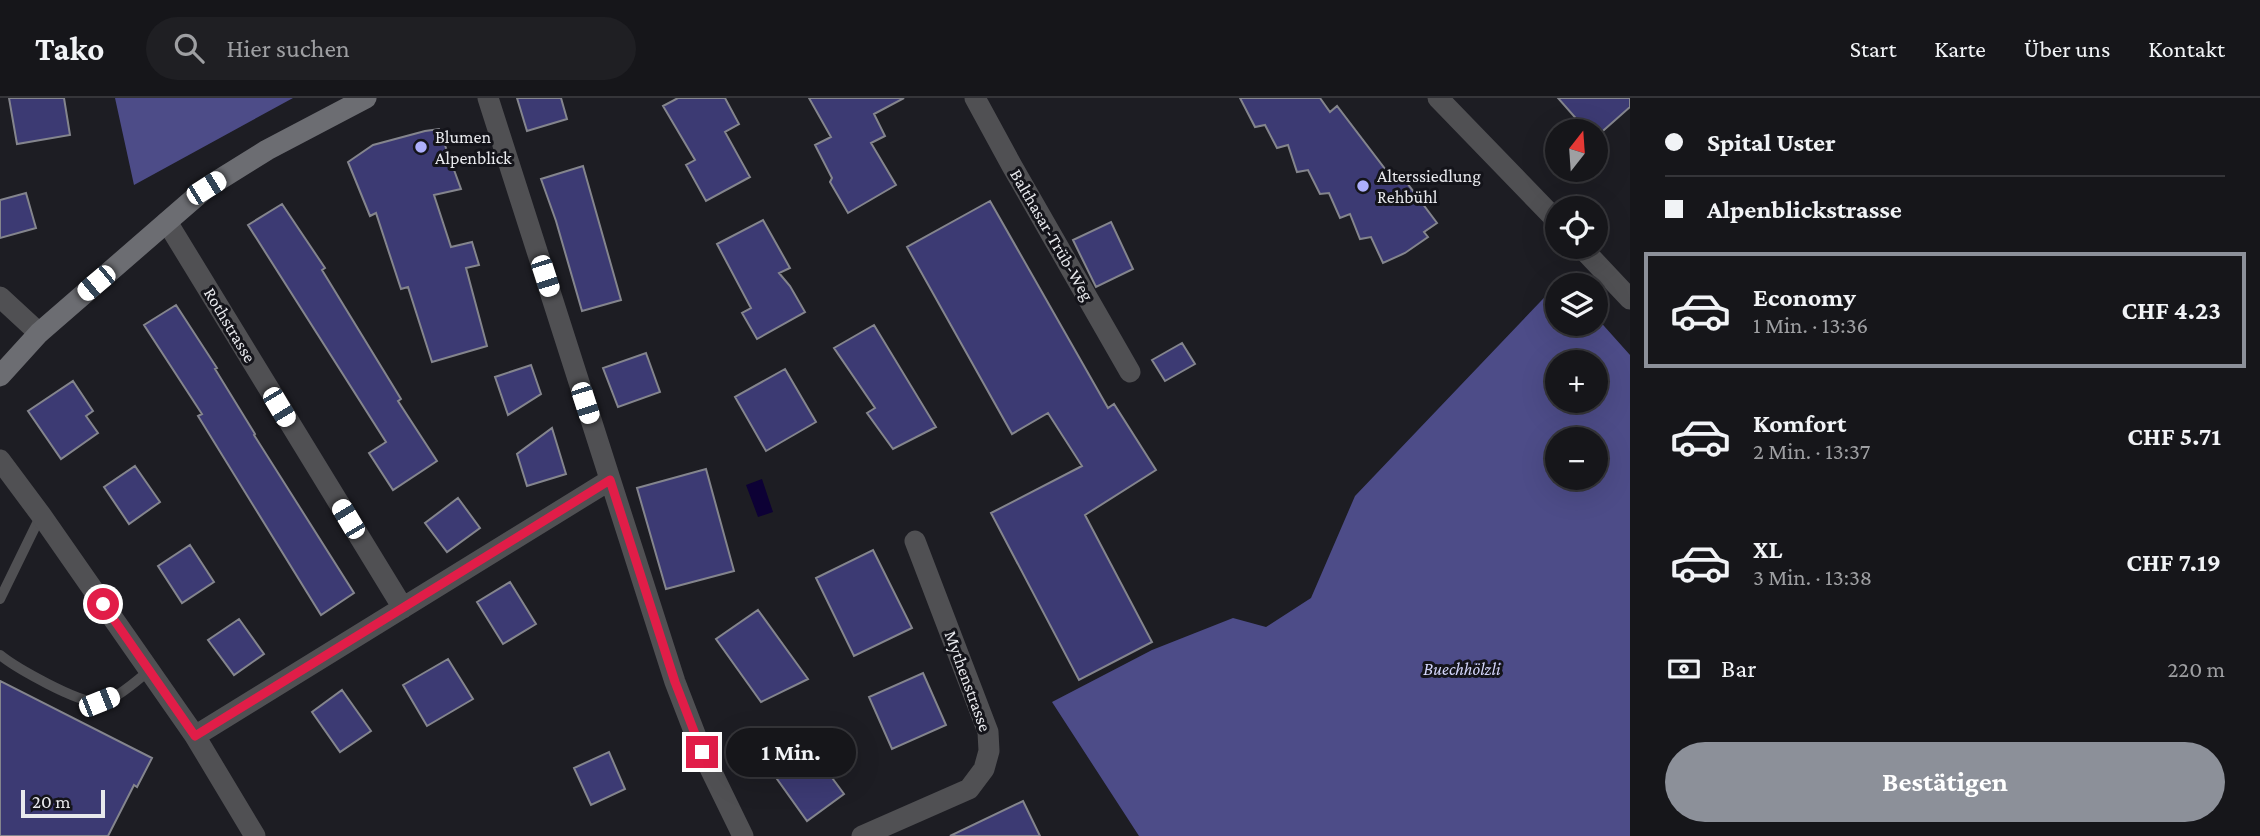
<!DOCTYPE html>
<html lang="de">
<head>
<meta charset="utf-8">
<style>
	:root { --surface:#16161a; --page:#1f1f23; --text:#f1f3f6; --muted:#9e9fa2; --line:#353539; --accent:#8c9099 }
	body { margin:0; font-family:"Crimson Pro",serif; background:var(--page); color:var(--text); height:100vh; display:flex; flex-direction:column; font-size:26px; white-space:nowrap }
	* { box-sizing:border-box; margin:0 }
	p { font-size:23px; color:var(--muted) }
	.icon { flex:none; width:38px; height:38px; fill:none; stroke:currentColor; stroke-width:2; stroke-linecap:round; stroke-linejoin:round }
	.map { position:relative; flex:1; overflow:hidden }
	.side { display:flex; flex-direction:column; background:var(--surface); width:630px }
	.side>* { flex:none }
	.guide { display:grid; align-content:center; height:154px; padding:0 35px; background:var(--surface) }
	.needle { width:46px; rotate:17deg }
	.buttons { position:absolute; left:1545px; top:21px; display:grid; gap:14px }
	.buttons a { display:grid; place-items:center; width:63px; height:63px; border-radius:50%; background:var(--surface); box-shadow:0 7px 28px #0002,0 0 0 2px var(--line); font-size:35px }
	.scale { position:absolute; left:21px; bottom:18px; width:84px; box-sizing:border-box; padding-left:7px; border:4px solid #e8e9ed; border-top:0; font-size:19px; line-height:24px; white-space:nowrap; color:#e8e9ed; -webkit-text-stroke:5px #14141a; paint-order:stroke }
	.end { position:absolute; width:32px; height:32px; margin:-16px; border:9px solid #e11d48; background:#fff; box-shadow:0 0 0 4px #fff }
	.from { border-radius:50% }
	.bubble { position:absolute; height:49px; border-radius:24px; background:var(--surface); box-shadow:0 7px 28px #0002,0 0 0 2px var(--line); font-size:23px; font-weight:700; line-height:49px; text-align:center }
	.car { position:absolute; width:21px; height:42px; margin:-21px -10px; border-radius:9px; box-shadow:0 0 5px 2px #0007; background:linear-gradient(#fff 24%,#345 0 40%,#fff 0 76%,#345 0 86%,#fff 0) }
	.guide b { display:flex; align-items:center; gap:24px; height:66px; font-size:26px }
	.guide b+b { border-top:2px solid var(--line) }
	.guide i { width:18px; height:18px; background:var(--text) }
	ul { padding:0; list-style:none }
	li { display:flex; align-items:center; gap:21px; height:116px; margin:0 14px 10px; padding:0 21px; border:4px solid transparent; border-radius:0px }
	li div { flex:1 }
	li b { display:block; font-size:26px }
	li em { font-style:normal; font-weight:700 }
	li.current { border-color:var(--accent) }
	li>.icon { width:63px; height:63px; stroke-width:1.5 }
	.pay { display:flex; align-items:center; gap:18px; height:77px; padding:0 35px; font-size:26px }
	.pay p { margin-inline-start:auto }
	.primary-button { display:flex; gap:14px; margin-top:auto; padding:14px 35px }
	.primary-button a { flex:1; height:80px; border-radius:42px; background:var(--accent); color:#fff; font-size:28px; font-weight:700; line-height:80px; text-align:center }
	header { display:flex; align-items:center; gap:42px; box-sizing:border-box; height:98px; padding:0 35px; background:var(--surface); border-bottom:2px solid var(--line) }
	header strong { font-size:33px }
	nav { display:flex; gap:38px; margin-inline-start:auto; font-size:24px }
	.search { width:490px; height:63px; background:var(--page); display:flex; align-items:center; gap:18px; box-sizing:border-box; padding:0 24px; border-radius:38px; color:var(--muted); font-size:26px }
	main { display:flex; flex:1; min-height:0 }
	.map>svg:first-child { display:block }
</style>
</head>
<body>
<header>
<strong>Tako</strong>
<div class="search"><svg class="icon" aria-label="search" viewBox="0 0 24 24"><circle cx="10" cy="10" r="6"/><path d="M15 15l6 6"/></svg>Hier suchen</div>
<nav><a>Start</a><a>Karte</a><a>Über uns</a><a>Kontakt</a></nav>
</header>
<main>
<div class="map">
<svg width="1630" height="738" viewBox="0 0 1630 738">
	<rect width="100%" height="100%" fill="#1d1d23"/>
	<!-- forest -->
	<path fill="#4d4c88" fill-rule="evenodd" d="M115,0H293L134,87Z
		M1562,181L1568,187H1558V226H1596V219L1630,257V738H1139L1052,604L1152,552L1233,520L1266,529L1311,500L1355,398ZM1558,264H1596V303H1558ZM1558,341H1596V380H1558Z"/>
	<!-- water -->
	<path fill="#0d0135" d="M762,381L773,414L758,419L746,387Z"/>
	<!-- building -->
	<path fill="#3c3a73" stroke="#84858d" stroke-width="2" d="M9,0H64L70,37L17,46Z
		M517,0H561L567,21L527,33Z
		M678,0H725L739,26L725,34L750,79L706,103L686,67L695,62L663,8Z
		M809,0H904L874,16L885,38L871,45L896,87L848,115L830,84L832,80L815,47L831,39Z
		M1240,0H1320L1330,14L1337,8L1392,80L1401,77L1437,125L1424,134L1428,139L1405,155L1383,165L1371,139L1360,141L1350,116L1340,120L1329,95L1320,96L1308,72L1297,74L1288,47L1277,50L1265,27L1255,29Z
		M1558,0H1630V9L1596,39V33H1587Z
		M439,31L461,91L434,97L451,149L472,144L479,167L466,170L487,248L432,264L408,189L401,191L376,115L370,118L348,64L373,47L425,33Z
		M583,68L621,202L582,213L556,123L541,81Z
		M26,95L36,130L0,140V102Z
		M990,103L1108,310L1114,306L1156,372L1085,417L1152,544L1079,582L991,415L1082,368L1048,315L1012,336L907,149Z
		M282,106L325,170L322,172L401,301L398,303L437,363L393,392L369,355L386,344L248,127Z
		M763,122L790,170L779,175L790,188L805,214L757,241L742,215L751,210L717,146Z
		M1111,124L1133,171L1096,189L1073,142Z
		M176,207L217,270L215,271L255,336L254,337L354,495L321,517L198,318L202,316L144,227Z
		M874,227L936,329L893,351L867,315L875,310L834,250Z
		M1182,245L1195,266L1165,283L1152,262Z
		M646,255L660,294L618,309L603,270Z
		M531,267L541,296L508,317L495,279Z
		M785,271L816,324L766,353L735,299Z
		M73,283L93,313L86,318L98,335L61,361L28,313Z
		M552,330L566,376L527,388L517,356Z
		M135,368L160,404L129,426L104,389Z
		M706,371L734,473L666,491L637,390Z
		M458,400L480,430L447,454L425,425Z
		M190,447L214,484L182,505L158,468Z
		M873,452L912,530L854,558L816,480Z
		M510,484L536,526L503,546L477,504Z
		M758,512L808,581L761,604L716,541Z
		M239,521L264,556L234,577L208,542Z
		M448,561L473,601L427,628L403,587Z
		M923,575L946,627L892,651L869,599Z
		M0,583L152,660L137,689L134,687L108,738H0Z
		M342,592L371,633L340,654L312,614Z
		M831,633L852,662L830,677L844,696L807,723L772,674Z
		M609,654L625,691L591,707L574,670Z
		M1023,703L1040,738H950Z"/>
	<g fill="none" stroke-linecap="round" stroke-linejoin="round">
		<!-- service -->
		<path stroke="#505053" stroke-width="10" d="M0,501L41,417
			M0,557C16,570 78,605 98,604C117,602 136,583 150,572"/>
		<!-- minor -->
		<path stroke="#505053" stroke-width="21" d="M488,0L675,584L702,654L743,738
			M975,0L1012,68L1130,274
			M1438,0L1558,124
			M167,124L403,510
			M1581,149L1630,201
			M0,199L39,235
			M0,362L41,417L195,638L255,738
			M195,638L610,382
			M862,738L969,691L984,671L989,653L988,634L915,443"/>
		<!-- secondary -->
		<path stroke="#6c6d72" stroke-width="21" d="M0,278L39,235L206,90L267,52L366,0"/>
	</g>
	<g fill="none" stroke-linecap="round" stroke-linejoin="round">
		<!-- route -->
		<path stroke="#e11d48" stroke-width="9" d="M103,506L195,638L610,382L675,584L702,654"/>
	</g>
	<!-- markers -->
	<g fill="#adaffb" stroke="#14141a" stroke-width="2.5">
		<circle cx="421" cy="49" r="7"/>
		<circle cx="1363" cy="88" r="7"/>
	</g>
	<g text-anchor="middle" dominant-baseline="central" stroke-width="6" stroke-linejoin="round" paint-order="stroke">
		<!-- poi labels -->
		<g font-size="18" fill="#e8e9ed" stroke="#14141a" text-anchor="start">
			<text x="435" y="39">Blumen<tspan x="435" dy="21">Alpenblick</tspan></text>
			<text x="1377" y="78">Alterssiedlung<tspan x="1377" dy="21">Rehbühl</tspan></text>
		</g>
		<!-- street labels -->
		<g font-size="18" fill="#e8e9ed" stroke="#14141a">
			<text transform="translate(1052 137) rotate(60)">Balthasar-Trüb-Weg</text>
			<text transform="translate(230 227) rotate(59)">Rothstrasse</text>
			<text transform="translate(968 583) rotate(70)">Mythenstrasse</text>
		</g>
		<!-- park labels -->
		<g font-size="18" font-style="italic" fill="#d4d6fb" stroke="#14141a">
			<text x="1462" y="571">Buechhölzli</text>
		</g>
	</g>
</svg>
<div class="buttons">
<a><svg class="needle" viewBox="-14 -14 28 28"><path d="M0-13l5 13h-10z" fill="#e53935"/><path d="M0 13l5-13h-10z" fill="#9e9fa2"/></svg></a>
<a><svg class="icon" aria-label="locate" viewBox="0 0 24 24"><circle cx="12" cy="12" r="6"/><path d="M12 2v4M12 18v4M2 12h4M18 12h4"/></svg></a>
<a><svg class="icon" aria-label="layers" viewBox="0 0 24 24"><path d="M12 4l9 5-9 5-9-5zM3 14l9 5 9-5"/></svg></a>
<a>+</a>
<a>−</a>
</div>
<div class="scale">20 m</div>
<i class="end from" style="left:103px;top:506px"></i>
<i class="end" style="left:702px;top:654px"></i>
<div class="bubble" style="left:726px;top:630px;width:130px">1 Min.</div>
<i class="car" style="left:206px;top:90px;rotate:58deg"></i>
<i class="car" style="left:545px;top:178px;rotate:162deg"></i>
<i class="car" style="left:96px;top:185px;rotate:230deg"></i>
<i class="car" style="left:585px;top:305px;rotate:162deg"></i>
<i class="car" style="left:279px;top:309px;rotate:149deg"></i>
<i class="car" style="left:348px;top:421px;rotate:329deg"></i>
<i class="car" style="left:99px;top:604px;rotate:68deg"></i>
</div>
<section class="side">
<div class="guide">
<b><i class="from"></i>Spital Uster</b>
<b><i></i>Alpenblickstrasse</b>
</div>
<ul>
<li class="current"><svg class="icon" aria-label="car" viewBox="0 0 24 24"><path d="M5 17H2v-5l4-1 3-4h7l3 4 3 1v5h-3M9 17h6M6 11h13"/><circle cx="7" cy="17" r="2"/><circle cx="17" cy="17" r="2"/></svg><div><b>Economy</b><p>1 Min. · 13:36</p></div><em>CHF 4.23</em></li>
<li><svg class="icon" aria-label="car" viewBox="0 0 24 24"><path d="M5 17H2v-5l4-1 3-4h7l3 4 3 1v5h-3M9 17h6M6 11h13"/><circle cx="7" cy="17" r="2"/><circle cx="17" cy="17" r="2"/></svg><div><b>Komfort</b><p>2 Min. · 13:37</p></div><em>CHF 5.71</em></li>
<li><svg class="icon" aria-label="car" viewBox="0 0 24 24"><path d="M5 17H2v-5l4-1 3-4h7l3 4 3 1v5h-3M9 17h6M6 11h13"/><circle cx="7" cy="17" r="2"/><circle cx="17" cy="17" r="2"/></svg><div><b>XL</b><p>3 Min. · 13:38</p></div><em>CHF 7.19</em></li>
</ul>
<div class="pay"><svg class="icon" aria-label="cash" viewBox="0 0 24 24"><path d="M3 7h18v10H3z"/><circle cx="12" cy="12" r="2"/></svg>Bar<p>220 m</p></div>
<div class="primary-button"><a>Bestätigen</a></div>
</section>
</main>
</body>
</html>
